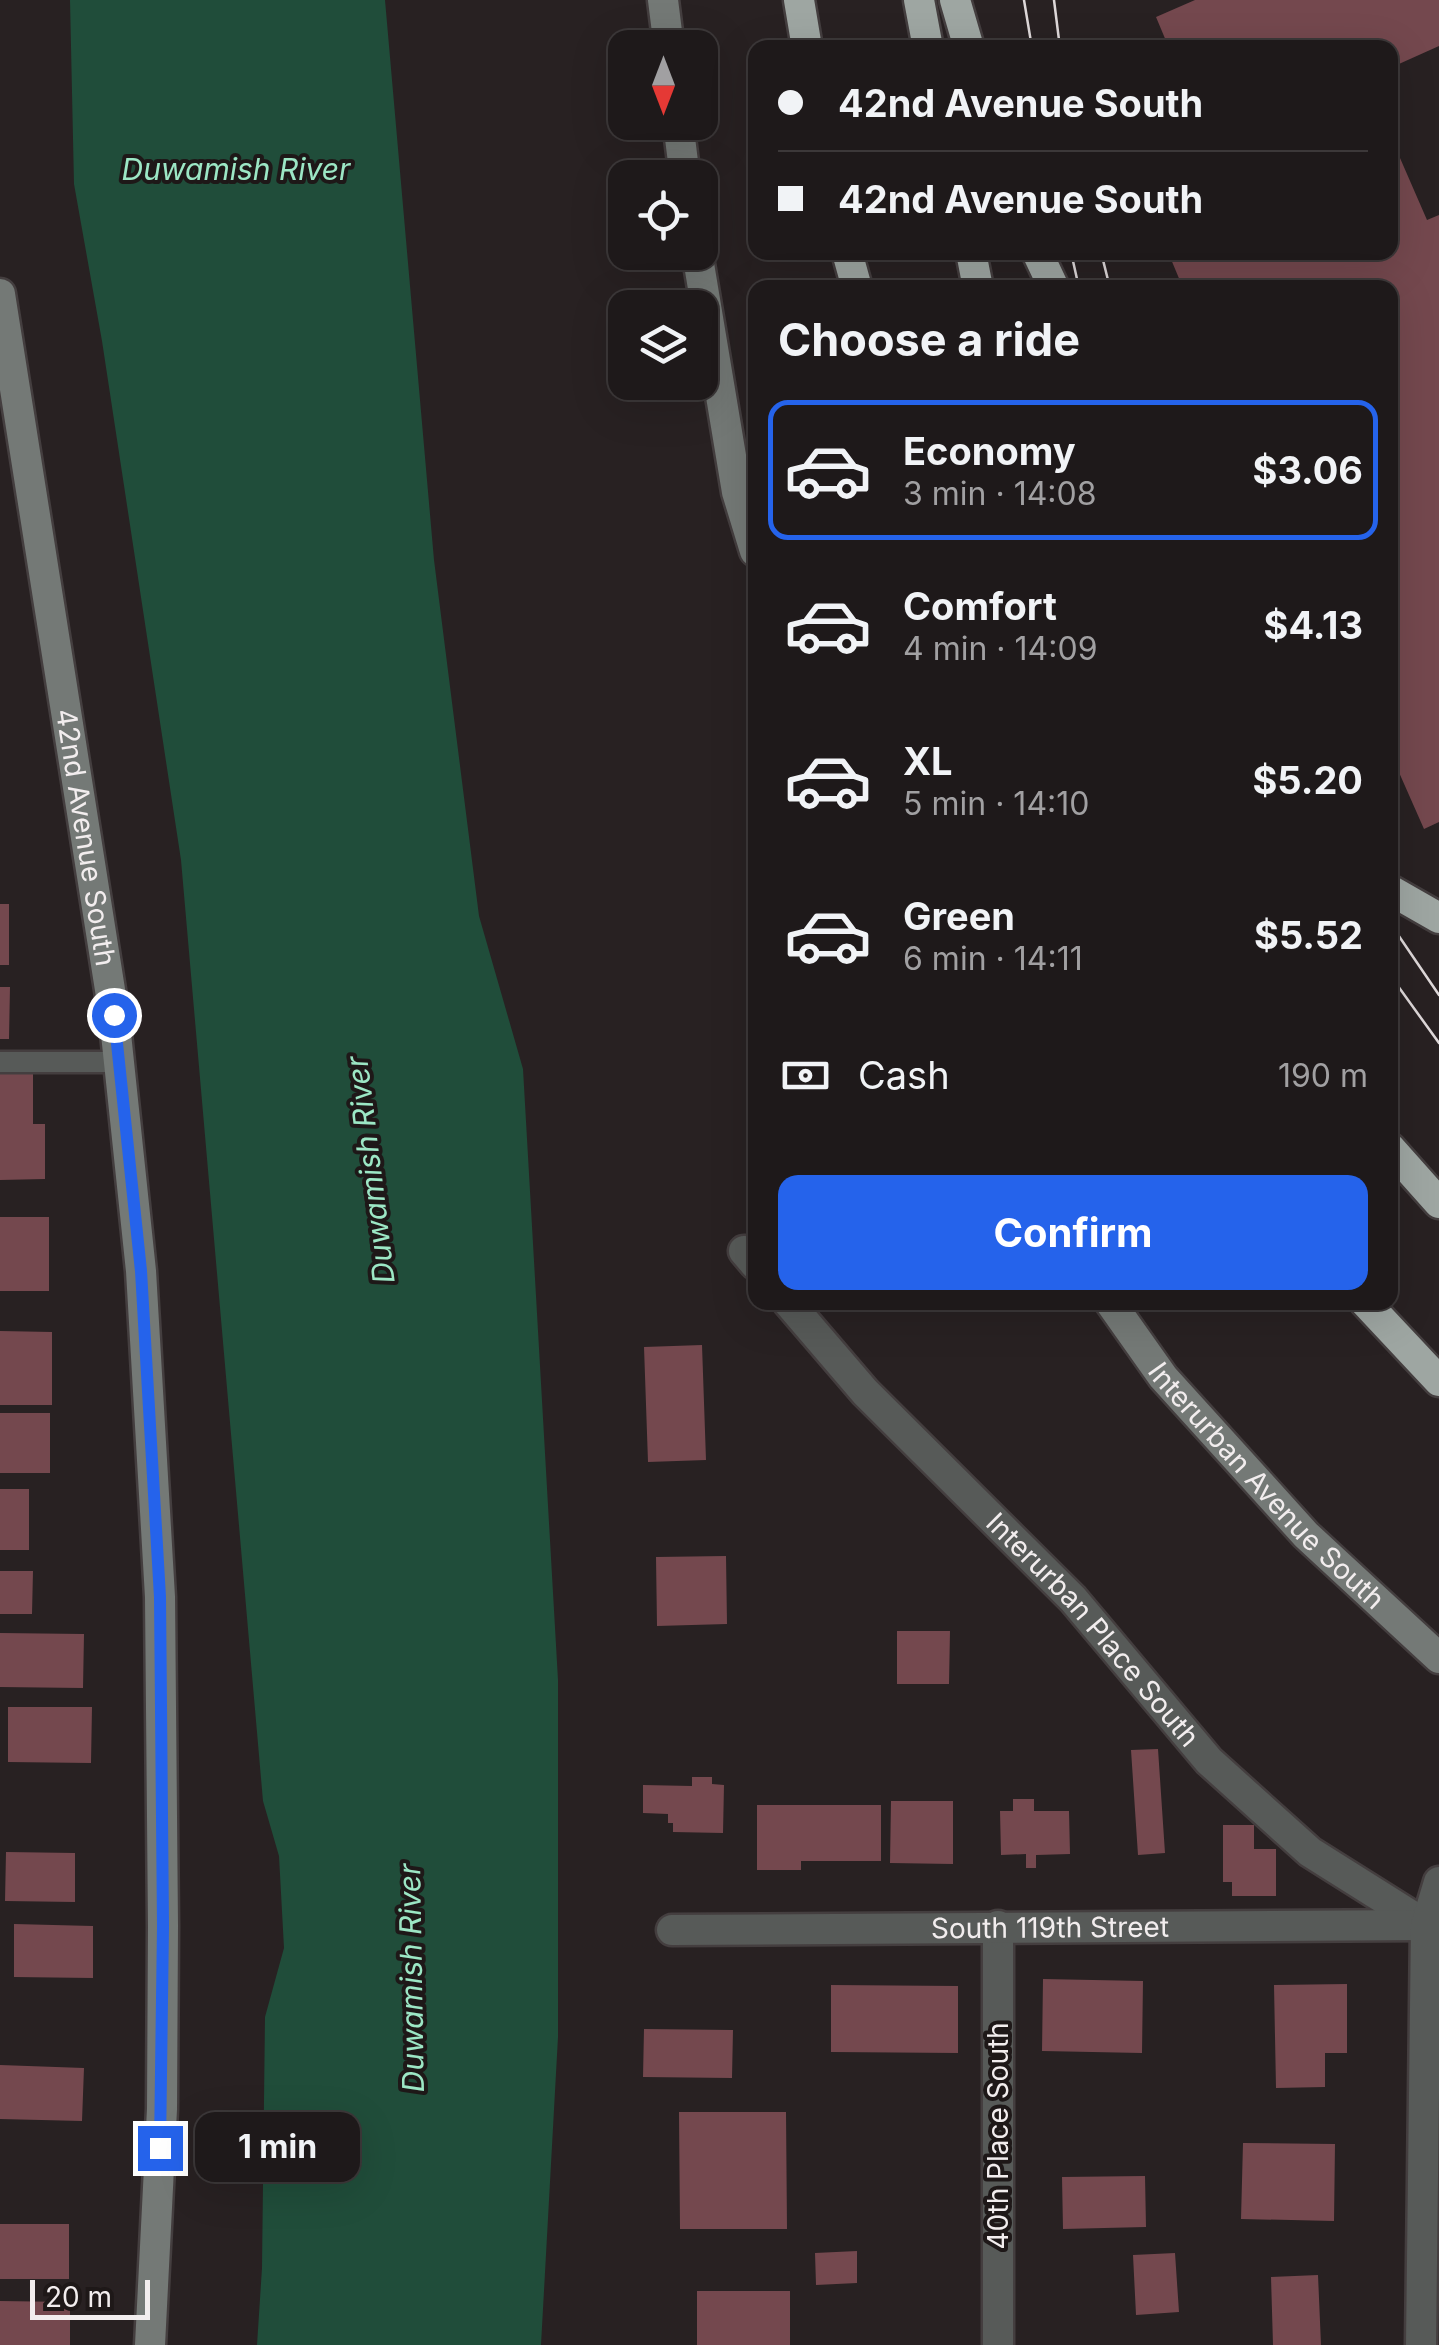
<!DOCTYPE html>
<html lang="en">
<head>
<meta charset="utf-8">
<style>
	:root { --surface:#1e191a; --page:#262223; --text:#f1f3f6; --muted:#a1a0a2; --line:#3c3839; --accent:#2563eb }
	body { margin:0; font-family:Inter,sans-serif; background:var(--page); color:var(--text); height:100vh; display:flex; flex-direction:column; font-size:38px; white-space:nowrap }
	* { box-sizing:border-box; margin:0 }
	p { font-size:32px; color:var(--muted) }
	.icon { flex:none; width:55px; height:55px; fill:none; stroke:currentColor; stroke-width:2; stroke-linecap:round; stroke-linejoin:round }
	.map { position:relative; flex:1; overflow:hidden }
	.side { position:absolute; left:748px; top:280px; width:650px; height:1030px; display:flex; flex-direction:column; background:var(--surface); border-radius:20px; box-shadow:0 10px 40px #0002,0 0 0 2px var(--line) }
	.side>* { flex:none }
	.top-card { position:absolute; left:748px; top:40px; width:650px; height:220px; border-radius:20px; box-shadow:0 10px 40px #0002,0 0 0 2px var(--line); display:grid; align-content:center; height:220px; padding:0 30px; background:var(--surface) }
	.needle { width:65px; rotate:180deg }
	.controls { position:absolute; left:608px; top:30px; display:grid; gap:20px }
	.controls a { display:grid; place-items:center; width:110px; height:110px; border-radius:20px; background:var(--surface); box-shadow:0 10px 40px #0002,0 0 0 2px var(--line); font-size:50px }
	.scale { position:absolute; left:30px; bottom:25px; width:120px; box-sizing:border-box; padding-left:10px; border:5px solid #f2edee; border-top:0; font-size:28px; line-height:35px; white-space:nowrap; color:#f2edee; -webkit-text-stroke:8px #1e1818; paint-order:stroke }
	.end { position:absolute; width:45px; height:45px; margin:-22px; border:12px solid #2563eb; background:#fff; box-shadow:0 0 0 5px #fff }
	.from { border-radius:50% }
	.bubble { position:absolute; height:70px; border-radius:20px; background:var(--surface); box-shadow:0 10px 40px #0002,0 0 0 2px var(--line); font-size:32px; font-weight:700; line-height:70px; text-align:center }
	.top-card b { display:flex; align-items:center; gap:35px; height:95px; font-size:38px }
	.top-card b+b { border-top:2px solid var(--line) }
	.top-card i { width:25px; height:25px; background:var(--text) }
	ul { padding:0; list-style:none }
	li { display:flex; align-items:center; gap:30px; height:140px; margin:0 20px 15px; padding:0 10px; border:5px solid transparent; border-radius:20px }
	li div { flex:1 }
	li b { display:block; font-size:38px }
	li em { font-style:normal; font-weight:700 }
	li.selected { border-color:var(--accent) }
	li>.icon { width:90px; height:90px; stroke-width:1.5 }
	h2 { padding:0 30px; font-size:45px; line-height:120px }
	.pay { display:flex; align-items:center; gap:25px; height:110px; padding:0 30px; font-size:38px }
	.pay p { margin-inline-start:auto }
	.cta { display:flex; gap:20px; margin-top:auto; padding:20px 30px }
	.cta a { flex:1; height:115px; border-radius:20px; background:var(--accent); color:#fff; font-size:40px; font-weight:700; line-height:115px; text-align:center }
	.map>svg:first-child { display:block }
</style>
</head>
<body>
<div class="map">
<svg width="1439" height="2345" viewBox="0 0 1439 2345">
	<rect width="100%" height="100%" fill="#282122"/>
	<!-- water -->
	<path fill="#204d3a" d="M70,0H385L434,560L479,916L523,1069L558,1680V2037L541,2345H257L262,2268L265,2017L284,1948L279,1856L263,1801L181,860L102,341L74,184Z"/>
	<!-- building -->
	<path fill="#74484e" d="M1195,0H1439V46L1390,68V48H1169L1156,17Z
		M1390,135L1427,220L1439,215V822L1424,829L1390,752V288H1183L1168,252H1390Z
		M0,904H9V965H0Z
		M0,987H10L9,1039H0Z
		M33,1069V1124H45V1179L0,1180V1070Z
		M0,1217H49V1291H0Z
		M0,1331L52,1332V1405H0Z
		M702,1345L706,1460L648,1462L644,1347Z
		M0,1413H50V1473H0Z
		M0,1489H29V1550H0Z
		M726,1556L727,1624L657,1626L656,1557Z
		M0,1571H33L32,1614H0Z
		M897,1631H950L949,1684H897Z
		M0,1633L84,1634L83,1688L0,1687Z
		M8,1707H92L91,1763L8,1762Z
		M1158,1749L1165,1853L1138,1855L1131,1750Z
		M692,1777H712V1784L724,1785L723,1833L673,1832V1823H668V1814L643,1813V1785L692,1786Z
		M1013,1799H1034V1811H1069L1070,1854L1036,1855V1868H1026V1854L1001,1855L1000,1811H1013Z
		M891,1801H953V1864L890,1863Z
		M757,1805H881V1861H801V1870H757Z
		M1223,1825H1254V1849H1276V1896H1232V1882H1223Z
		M6,1852L75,1853V1902L5,1901Z
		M14,1924L93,1926V1978L14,1977Z
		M1043,1979L1143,1981L1142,2053L1042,2051Z
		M1347,1984V2053H1325V2087L1276,2088L1274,1985Z
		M831,1985L958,1986V2053L831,2052Z
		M644,2029L733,2030L732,2078L643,2077Z
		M0,2065L84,2068L82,2121L0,2119Z
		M679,2112H786L787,2229H680Z
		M1243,2143L1335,2144L1334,2221L1241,2219Z
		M1145,2176L1146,2227L1063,2229L1062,2177Z
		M0,2224H69V2279H0Z
		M857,2251V2283L816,2285L815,2253Z
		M1175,2253L1179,2312L1136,2315L1133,2255Z
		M1318,2275L1321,2345H1273L1271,2277Z
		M697,2291H790V2345H697Z
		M0,2301L70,2302V2345H0Z"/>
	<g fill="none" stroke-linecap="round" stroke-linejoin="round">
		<defs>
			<path id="lane" d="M0,1062H119"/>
			<g id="street">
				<path d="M744,1251L755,1264"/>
				<path id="s1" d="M788,1302L865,1392L1073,1599L1209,1761L1310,1852L1426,1925"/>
				<path d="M998,1926V2345"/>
				<path id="s2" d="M672,1930L1424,1925"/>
				<path d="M1421,2345L1426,1925L1439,1882"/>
			</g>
			<g id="secondary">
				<path d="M663,0L669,48"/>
				<path d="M678,122L685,178"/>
				<path d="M697,252L737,492L755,551"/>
				<path id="s3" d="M0,294L114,1015L141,1271L160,1597L163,1926L162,2109L150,2345"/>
				<path id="s4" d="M1110,1302L1163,1377L1306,1535L1439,1658"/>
			</g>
			<path id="highway" d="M799,0L807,48
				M919,0L928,48
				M955,0L969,48
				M847,252L857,288
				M971,252L978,288
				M1037,252L1054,288
				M1390,890L1439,918
				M1390,1148L1439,1203
				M1365,1302L1439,1381"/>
		</defs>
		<!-- lane casing -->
		<use href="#lane" stroke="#443e3f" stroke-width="25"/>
		<!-- street casing -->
		<use href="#street" stroke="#443e3f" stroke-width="35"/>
		<!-- secondary casing -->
		<use href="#secondary" stroke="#443e3f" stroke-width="35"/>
		<!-- highway casing -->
		<use href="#highway" stroke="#443e3f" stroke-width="35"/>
		<!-- lane -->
		<use href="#lane" stroke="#575a58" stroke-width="20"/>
		<!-- street -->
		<use href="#street" stroke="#575a58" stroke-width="30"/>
		<!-- secondary -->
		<use href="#secondary" stroke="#747976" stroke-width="30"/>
		<!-- highway -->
		<use href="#highway" stroke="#9ea6a2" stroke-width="30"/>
		<!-- tram -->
		<path stroke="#ded8d9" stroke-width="2.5" d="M1024,0L1032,48
			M1054,0L1060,48
			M1071,252L1079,288
			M1101,252L1110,288
			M1390,923L1439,995
			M1390,975L1439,1043"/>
	</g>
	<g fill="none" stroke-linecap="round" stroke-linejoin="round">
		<!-- route -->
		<path stroke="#2563eb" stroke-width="12" d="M114,1015L141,1271L160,1597L163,1926L160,2148"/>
	</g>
	<g text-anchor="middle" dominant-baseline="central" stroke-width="8" stroke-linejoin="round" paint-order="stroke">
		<!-- street labels -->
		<g font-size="28" fill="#f2edee" stroke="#1e1818">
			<text stroke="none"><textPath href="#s3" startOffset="550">42nd Avenue South</textPath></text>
			<text stroke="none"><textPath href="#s4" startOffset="242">Interurban Avenue South</textPath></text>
			<text stroke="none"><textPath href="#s1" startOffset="448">Interurban Place South</textPath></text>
			<text stroke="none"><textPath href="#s2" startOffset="378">South 119th Street</textPath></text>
			<text transform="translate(998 2136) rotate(-90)">40th Place South</text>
		</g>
		<!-- water labels -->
		<g font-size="30" font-style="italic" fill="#9ce7c5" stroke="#1e1818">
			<text x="236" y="169">Duwamish River</text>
			<text transform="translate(370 1170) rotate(-97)">Duwamish River</text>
			<text transform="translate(411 1978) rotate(-91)">Duwamish River</text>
		</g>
	</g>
</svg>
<div class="controls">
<a><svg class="needle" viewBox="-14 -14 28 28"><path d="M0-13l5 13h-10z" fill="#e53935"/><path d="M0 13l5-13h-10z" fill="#a1a0a2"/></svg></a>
<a><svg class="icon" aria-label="locate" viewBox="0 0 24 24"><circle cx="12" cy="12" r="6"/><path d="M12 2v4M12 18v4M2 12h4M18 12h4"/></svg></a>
<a><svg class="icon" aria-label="layers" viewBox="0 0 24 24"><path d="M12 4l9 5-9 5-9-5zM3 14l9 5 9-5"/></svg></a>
</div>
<div class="scale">20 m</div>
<i class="end from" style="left:114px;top:1015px"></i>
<i class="end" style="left:160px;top:2148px"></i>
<div class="bubble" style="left:195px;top:2112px;width:165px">1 min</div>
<div class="top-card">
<b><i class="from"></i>42nd Avenue South</b>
<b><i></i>42nd Avenue South</b>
</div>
<section class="side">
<h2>Choose a ride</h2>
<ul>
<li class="selected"><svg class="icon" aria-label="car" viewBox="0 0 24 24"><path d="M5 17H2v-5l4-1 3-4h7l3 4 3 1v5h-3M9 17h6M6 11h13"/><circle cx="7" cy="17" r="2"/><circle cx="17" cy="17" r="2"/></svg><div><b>Economy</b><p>3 min · 14:08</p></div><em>$3.06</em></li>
<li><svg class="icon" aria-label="car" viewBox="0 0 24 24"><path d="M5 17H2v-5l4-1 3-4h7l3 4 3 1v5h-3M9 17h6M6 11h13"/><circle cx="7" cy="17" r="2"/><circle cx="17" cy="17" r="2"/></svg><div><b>Comfort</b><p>4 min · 14:09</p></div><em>$4.13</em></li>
<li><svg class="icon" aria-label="car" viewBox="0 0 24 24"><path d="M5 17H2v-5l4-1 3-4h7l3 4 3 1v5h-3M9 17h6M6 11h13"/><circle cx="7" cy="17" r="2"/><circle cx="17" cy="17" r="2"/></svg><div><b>XL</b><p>5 min · 14:10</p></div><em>$5.20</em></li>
<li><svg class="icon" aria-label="car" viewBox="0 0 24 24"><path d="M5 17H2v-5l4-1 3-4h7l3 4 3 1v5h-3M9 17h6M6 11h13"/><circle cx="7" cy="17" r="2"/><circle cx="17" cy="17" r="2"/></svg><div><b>Green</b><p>6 min · 14:11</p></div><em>$5.52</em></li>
</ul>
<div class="pay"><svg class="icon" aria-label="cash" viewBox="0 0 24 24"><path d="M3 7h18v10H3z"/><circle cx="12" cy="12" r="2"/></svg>Cash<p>190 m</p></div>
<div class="cta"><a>Confirm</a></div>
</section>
</div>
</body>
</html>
